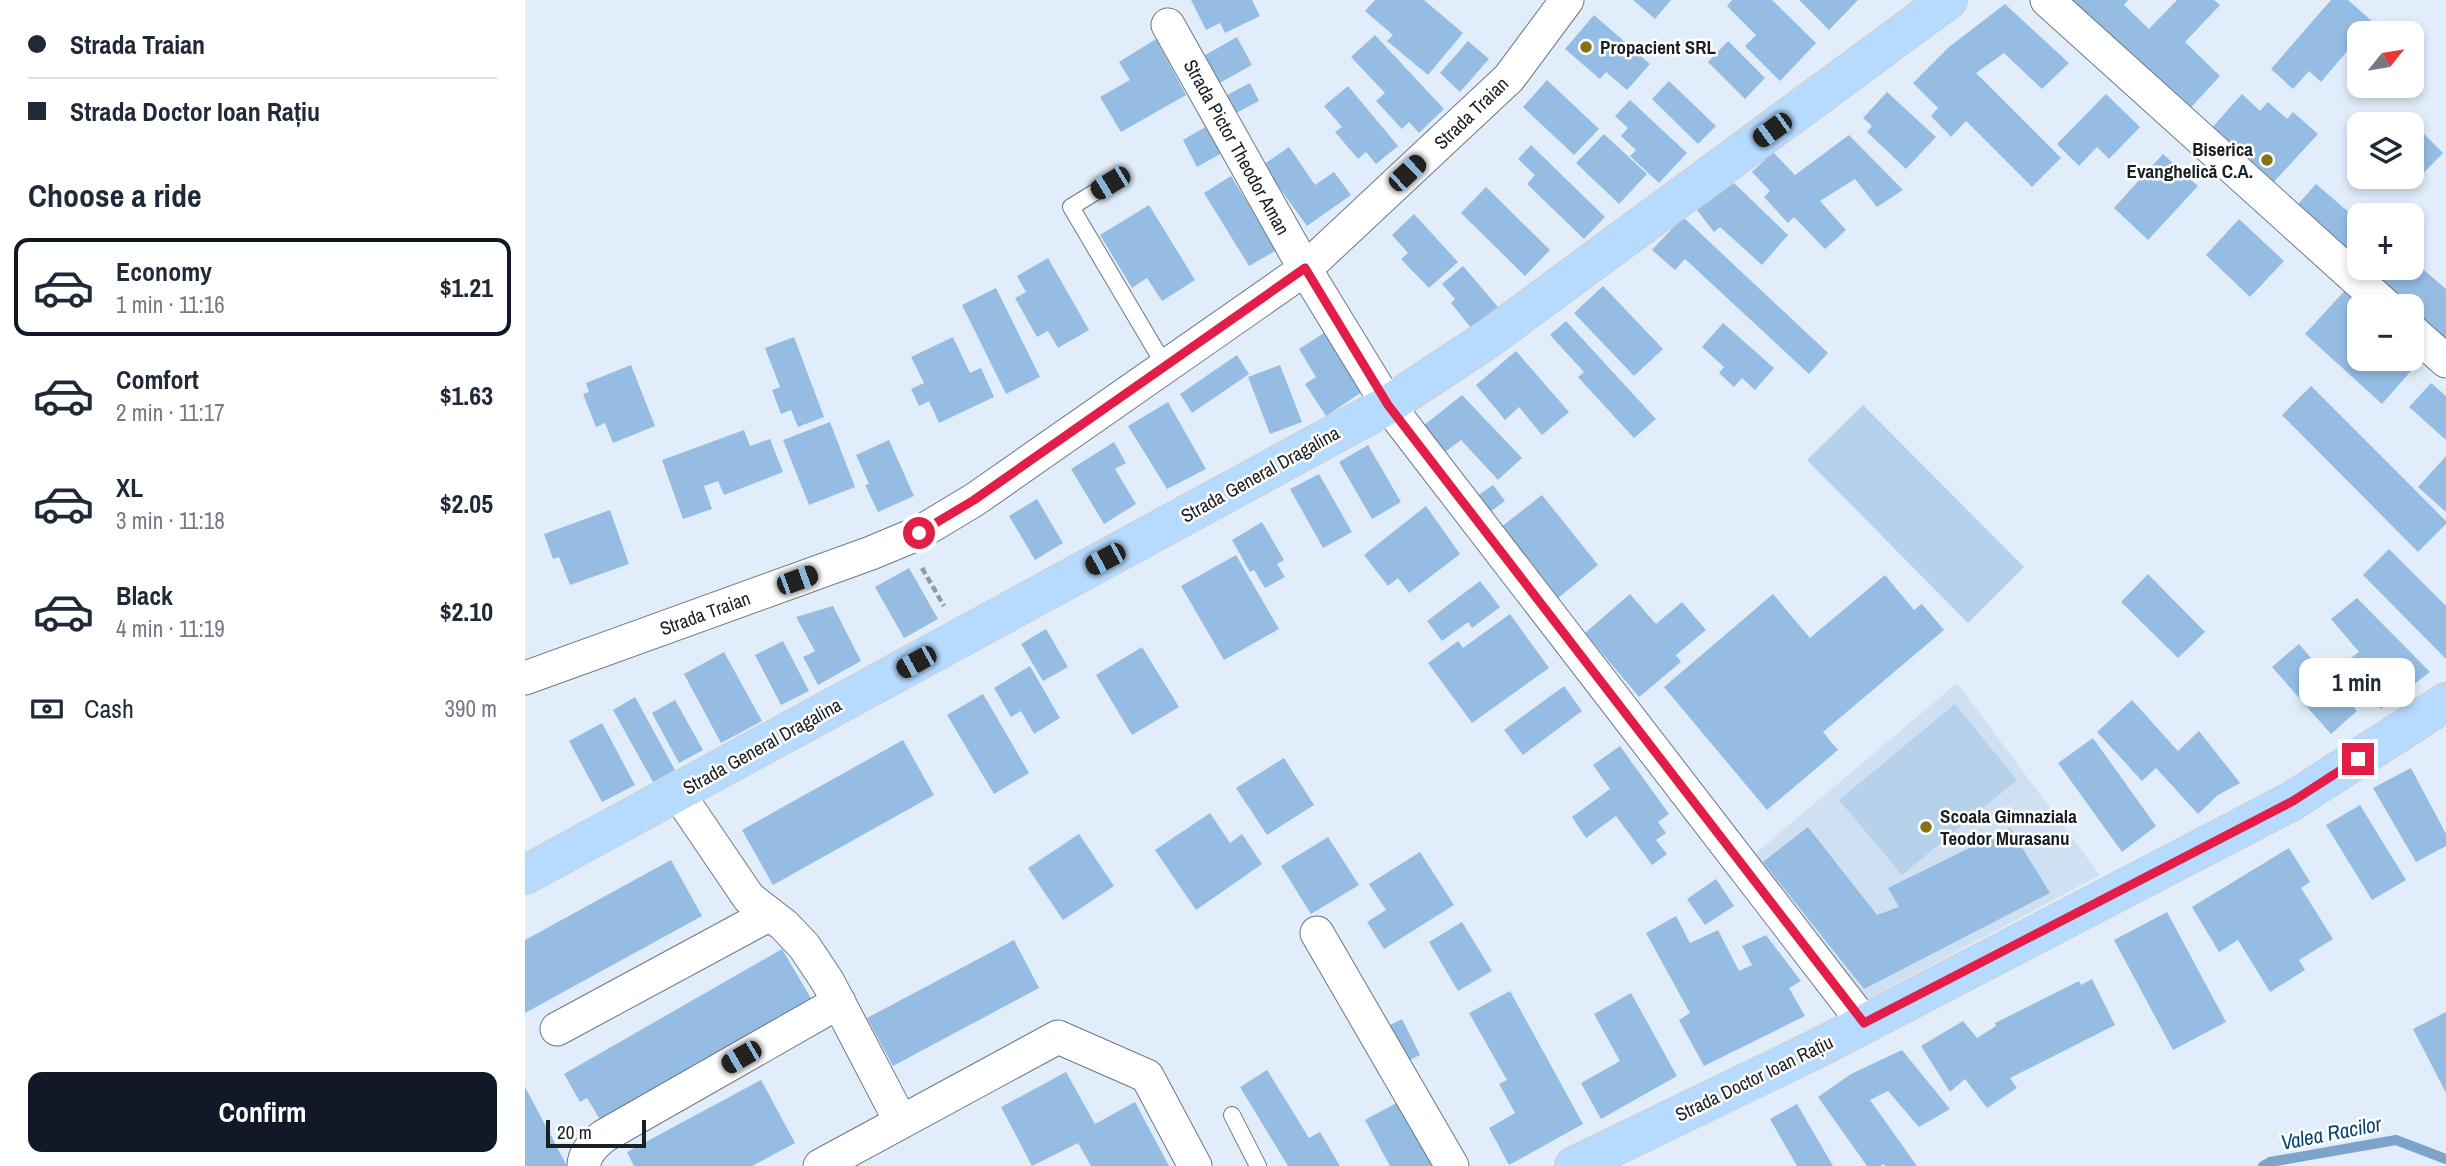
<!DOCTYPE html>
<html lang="en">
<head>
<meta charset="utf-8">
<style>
	:root { --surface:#fff; --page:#f6f6f7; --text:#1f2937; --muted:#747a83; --line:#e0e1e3; --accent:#111827 }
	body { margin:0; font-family:"Archivo Narrow",sans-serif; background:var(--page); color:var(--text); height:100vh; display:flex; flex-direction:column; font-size:26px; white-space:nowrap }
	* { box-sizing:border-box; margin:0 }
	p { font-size:23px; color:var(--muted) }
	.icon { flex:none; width:38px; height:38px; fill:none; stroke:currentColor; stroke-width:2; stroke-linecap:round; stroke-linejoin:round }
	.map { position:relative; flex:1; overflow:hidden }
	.details { display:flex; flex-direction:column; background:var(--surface); width:525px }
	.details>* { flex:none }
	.hud { display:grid; align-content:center; height:154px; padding:0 28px; background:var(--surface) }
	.needle { width:46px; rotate:60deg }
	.buttons { position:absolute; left:1822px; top:21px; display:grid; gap:14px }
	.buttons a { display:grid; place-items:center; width:77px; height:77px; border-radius:14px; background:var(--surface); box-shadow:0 4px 10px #0003; font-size:35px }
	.scale { position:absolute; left:21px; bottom:18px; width:100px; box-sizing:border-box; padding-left:7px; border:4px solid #1a1f23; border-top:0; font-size:19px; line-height:24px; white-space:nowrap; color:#1a1f23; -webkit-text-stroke:5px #fff; paint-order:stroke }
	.end { position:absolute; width:32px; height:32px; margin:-16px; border:9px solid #e11d48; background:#fff; box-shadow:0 0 0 4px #fff }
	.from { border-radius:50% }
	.bubble { position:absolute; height:49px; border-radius:14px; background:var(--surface); box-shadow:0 4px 10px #0003; font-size:23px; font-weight:700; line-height:49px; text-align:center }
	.car { position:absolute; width:21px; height:42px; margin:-21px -10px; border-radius:9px; box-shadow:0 0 5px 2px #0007; background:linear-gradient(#222 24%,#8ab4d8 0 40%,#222 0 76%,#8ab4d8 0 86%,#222 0) }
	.hud b { display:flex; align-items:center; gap:24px; height:66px; font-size:26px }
	.hud b+b { border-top:2px solid var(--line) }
	.hud i { width:18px; height:18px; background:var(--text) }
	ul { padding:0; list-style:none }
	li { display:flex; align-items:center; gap:21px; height:98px; margin:0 14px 10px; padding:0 14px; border:4px solid transparent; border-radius:14px }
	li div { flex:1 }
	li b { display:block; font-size:26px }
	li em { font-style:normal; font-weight:700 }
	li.active { border-color:var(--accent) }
	li>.icon { width:63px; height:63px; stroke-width:1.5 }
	h2 { padding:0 28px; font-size:32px; line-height:84px }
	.pay { display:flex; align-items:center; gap:18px; height:77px; padding:0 28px; font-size:26px }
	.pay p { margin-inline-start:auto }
	.cta { display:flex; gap:14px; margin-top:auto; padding:14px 28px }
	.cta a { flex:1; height:80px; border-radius:14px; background:var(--accent); color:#fff; font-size:28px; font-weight:700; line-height:80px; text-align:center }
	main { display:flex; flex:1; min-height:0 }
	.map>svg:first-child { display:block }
</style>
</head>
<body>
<main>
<section class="details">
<div class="hud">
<b><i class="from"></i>Strada Traian</b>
<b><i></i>Strada Doctor Ioan Rațiu</b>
</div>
<h2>Choose a ride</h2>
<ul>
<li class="active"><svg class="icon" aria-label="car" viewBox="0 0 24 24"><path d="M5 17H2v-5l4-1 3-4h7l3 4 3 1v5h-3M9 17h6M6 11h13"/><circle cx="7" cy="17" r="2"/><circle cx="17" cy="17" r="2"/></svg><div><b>Economy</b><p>1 min · 11:16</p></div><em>$1.21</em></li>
<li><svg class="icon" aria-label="car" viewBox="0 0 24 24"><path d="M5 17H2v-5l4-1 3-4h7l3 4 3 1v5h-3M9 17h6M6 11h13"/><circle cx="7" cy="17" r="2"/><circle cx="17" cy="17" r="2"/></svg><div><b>Comfort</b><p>2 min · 11:17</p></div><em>$1.63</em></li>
<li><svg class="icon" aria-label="car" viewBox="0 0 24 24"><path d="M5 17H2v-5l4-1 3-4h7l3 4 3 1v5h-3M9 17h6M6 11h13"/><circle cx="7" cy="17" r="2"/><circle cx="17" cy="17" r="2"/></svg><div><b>XL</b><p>3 min · 11:18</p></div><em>$2.05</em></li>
<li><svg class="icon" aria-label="car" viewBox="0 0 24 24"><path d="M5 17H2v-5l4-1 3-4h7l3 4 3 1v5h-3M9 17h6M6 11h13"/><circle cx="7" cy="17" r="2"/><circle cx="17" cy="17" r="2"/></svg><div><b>Black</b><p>4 min · 11:19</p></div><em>$2.10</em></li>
</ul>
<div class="pay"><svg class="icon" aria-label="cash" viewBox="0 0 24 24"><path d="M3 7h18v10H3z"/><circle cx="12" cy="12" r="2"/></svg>Cash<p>390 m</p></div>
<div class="cta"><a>Confirm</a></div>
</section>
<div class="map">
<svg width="1921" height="1166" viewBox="0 0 1921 1166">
	<rect width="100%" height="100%" fill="#e1edfa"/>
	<!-- built -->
	<path fill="#cfe0f2" d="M1432,683L1575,875L1341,1000L1225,858Z"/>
	<!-- green -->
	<path fill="#b5d1ec" d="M1338,405L1499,567L1443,623L1282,460Z
		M1430,704L1492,780L1377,875L1314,800Z"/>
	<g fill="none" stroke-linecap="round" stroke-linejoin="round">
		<!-- stream -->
		<path stroke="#7ca3c9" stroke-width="10" d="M1738,1166L1745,1162L1871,1140L1921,1159"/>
	</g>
	<!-- building -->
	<path fill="#95bde4" d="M666,0H727L735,16L700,33L695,23L681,30Z
		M850,0H899L938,33L903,75L862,41L868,35L840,11Z
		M1108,0H1146L1130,19Z
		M1207,0H1247L1291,43L1255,81L1220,46L1231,35L1202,6Z
		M1274,0H1333L1304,30Z
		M1537,0H1603L1599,5L1624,29L1652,0H1689L1695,5L1660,42L1695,76L1659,115Z
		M1806,0H1823L1848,22L1838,33H1834V37L1796,82L1784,71L1768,89L1746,69Z
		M1480,4L1544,63L1517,89L1479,53L1451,73L1536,158L1507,187L1441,121L1426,137L1406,116L1413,108L1388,83L1424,47Z
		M1069,15L1125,64L1102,90L1081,72L1075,79L1040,49Z
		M850,35L919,109L894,133L884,122L877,129L851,101L860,93L826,57Z
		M712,37L727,65L691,85L675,58Z
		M631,39L661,95L596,132L575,97L605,80L594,62Z
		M943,41L964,59L935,92L915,73Z
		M1203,41L1240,78L1220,99L1183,62Z
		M1022,80L1074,129L1049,155L998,107Z
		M1144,81L1191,126L1173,144L1127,99Z
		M725,83L734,101L707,115L698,97Z
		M823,86L873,146L851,164L841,152L833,159L810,132L817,127L799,106Z
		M1362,92L1411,137L1381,169L1342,132L1347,126L1338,118Z
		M1581,94L1615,127L1584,159L1572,147L1554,166L1532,144Z
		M1717,94L1735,111L1743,102L1762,119L1768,112L1793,134L1745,186L1684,131Z
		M1105,100L1162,153L1134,183L1105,156L1111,150L1096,136L1103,128L1090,116Z
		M1884,119L1918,153L1884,188L1872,177H1886V124H1879Z
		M682,126L697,153L672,167L658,140Z
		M1079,134L1122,174L1094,204L1051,163Z
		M1324,135L1378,190L1352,207L1330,179L1295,201L1321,230L1300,249L1269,217L1263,223L1239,197L1245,191L1227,172L1248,152L1270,175Z
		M1006,145L1080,217L1059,239L1002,184L1010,175L993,159Z
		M764,147L790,185L809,172L826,195L782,226L738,165Z
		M1638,154L1673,186L1623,240L1589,208Z
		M706,176L752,250L724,266L679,193Z
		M1209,183L1263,235L1237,265L1195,227L1189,232L1172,210Z
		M1791,184L1834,221V268H1886V259L1921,289V347L1886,317V306H1874L1766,212Z
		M961,187L1025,250L1000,276L936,213Z
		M624,205L670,280L637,301L622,278L607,288L575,235Z
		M889,214L933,262L904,288L876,259L883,253L867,235Z
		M1158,217L1303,353L1284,374L1160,259L1150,270L1127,250Z
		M1714,219L1759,261L1725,297L1681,255Z
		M523,258L564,330L533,348L523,331L512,337L490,298L501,292L492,276Z
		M938,266L973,307L947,329L926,303L930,299L917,284Z
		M1078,286L1138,349L1109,376L1049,313Z
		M1824,286L1847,306H1834V359H1886V342L1900,355L1857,404L1780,334Z
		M471,288L515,377L481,394L437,305Z
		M1041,321L1131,419L1109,438L1053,377L1059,372L1025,335Z
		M1198,323L1249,368L1230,390L1217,378L1209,387L1194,373L1199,367L1177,347Z
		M802,331L840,390L801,416L780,384L791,377L774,349Z
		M269,337L299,417L273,427L266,410L256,414L247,390L255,387L240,348Z
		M428,337L445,373L456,368L469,397L414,423L404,401L394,406L386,389L399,383L386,357Z
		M991,351L1044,412L1017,435L994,407L980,420L951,385Z
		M712,355L724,374L667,413L655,394Z
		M106,365L130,426L88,443L80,423L71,427L58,394L64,392L61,383Z
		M755,365L777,422L745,434L723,377Z
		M1906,383L1921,396V440L1884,407Z
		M1786,386L1921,521V524L1893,552L1757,415Z
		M937,395L997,458L973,480L936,440L920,452L898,426Z
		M643,402L681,469L642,489L603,426Z
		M305,422L330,487L284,505L258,440Z
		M219,430L225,446L245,439L258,472L199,495L193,481L179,486L187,509L158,519L137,460Z
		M364,440L389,496L353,512L340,485L344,484L331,455Z
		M589,442L601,463L590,469L611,504L579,524L546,469Z
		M843,445L876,502L847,519L814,462Z
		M1921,456V512L1893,487Z
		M794,474L827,532L798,548L765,489Z
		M968,485L980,501L965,512L952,496Z
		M1017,495L1073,565L1032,599L975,528Z
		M512,499L538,543L510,560L484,516Z
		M901,506L935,554L884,593L873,578L863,586L839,555Z
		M85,510L104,564L45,585L34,557L28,559L19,534Z
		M737,522L759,560L752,564L760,577L740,588L729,570L725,572L707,540Z
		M1864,549L1921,606V659L1838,575Z
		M711,555L754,629L699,660L656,586Z
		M384,568L413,619L379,638L350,587Z
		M1623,574L1680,632L1653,658L1596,602Z
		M1360,575L1389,610L1397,604L1419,630L1298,732L1313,750L1242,810L1139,687L1248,594L1285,638Z
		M955,581L975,607L947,628L943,622L917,641L902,621Z
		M1105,594L1131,624L1157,602L1181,630L1151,655L1156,662L1114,697L1060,633Z
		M1832,598L1905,672L1856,709L1820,662L1834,652L1806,619Z
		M308,606L336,661L293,685L278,657L290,651L271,617Z
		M985,614L1024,668L947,723L903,663L933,641L938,648Z
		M521,629L543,667L518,681L496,644Z
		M258,641L284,691L256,705L230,655Z
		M1774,644L1832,711L1806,734L1747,667Z
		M617,647L654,707L607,735L571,675Z
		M199,652L237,721L196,743L159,674Z
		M505,666L535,718L509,734L496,711L486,717L469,688Z
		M1039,686L1057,711L998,755L979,730Z
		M458,694L504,773L469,794L422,715Z
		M110,697L150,770L128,782L88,710Z
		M150,700L178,750L154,763L127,713Z
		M1607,700L1653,751L1674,731L1715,783L1693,795L1673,814L1631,768L1617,781L1572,732Z
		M77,723L110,785L77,802L44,741Z
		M1568,738L1631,826L1597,852L1533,763Z
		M378,740L409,795L248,885L217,830Z
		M1095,746L1144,814L1133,822L1141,833L1131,840L1142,854L1127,865L1091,816L1061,838L1047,817L1085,789L1068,765Z
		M759,758L789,805L742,835L711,788Z
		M1886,768L1921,834V846L1891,862L1848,788Z
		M1835,805L1881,880L1847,900L1801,825Z
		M685,813L705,843L717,834L737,864L671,910L630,850Z
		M1283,827L1352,915L1374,907L1363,888L1485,828L1525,893L1339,989L1238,862Z
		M554,834L589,886L538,920L503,868Z
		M803,837L834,885L786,914L756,866Z
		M1764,848L1785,882L1776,888L1808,939L1774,960L1780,970L1745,992L1713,940L1694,952L1667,907Z
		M895,852L929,905L859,949L842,922L861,910L844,884Z
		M146,860L177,916L0,1013V940Z
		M1191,879L1209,906L1180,925L1162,899Z
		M1642,912L1701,1022L1648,1050L1589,940Z
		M1151,916L1165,943L1193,930L1214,971L1227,965L1217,946L1241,935L1276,981L1264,988L1280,1016L1179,1066L1154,1020L1165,1013L1121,933Z
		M937,922L967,971L933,991L904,942Z
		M489,940L514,988L368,1066L342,1018Z
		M257,949L287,1000L76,1121L62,1098L55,1102L39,1074Z
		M1567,979L1590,1025L1485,1078L1492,1088L1462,1108L1440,1079L1425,1092L1396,1046L1438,1021L1452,1038L1471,1026L1470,1023L1554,981L1556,985Z
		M985,991L1058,1124L984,1165L964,1128L990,1113L974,1084L982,1080L944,1013Z
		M1106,993L1152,1076L1076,1119L1056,1083L1095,1061L1069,1014Z
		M1921,1012V1093L1888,1029Z
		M877,1019L895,1055L873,1066L855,1030Z
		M1377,1050L1425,1109L1394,1127L1363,1091L1345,1100L1392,1166H1360L1359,1164L1355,1166H1342L1293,1097L1326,1074Z
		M742,1070L784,1138L795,1132L815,1166H763L715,1087Z
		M541,1072L570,1124L610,1102L644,1166H566L553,1143L507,1166L476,1107Z
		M236,1080L270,1143L227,1166H109L102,1152Z
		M0,1087L42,1166H0Z
		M875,1101L911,1166H865L840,1120Z
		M1272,1104L1308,1166H1272L1245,1119Z"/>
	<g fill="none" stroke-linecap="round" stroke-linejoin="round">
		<defs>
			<path id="service" d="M585,183L546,207L640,366
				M707,1115L733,1166"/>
			<path id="minor" d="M1522,0L1861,306
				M643,25L780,269L863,405L1339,1023
				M1886,330L1921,361
				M0,678L346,553L394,533L449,500L780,269L984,78L1042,0
				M152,792L224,898L259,925L279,946L303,982L376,1122
				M792,933L927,1166
				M32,1029L245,914
				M59,1166C59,1153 69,1144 79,1136L314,1002
				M295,1166L533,1037L622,1076L670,1166"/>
			<path id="primary" d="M0,875L863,405L960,341L1423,0
				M1049,1166L1295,1047L1767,801L1921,702"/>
		</defs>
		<!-- service casing -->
		<use href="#service" stroke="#6d7883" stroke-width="18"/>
		<!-- minor casing -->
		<use href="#minor" stroke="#6d7883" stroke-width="35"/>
		<!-- primary casing -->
		<use href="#primary" stroke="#cdcecf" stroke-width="40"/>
		<!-- path -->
		<path stroke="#939ca5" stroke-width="4.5" stroke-dasharray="7 3.5" stroke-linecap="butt" d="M397,568L419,606"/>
		<!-- service -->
		<use href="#service" stroke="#fff" stroke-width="16"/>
		<!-- minor -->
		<use href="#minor" stroke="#fff" stroke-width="33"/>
		<!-- primary -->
		<use href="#primary" stroke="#b7dbff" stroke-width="38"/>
	</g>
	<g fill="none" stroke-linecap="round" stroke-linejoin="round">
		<!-- route -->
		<path stroke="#e11d48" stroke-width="9" d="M394,533L449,500L780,268L863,405L1339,1023L1768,801L1833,759"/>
	</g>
	<!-- markers -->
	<g fill="#857417" stroke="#fff" stroke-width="2.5">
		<circle cx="1061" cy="47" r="7"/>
		<circle cx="1742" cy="160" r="7"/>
		<circle cx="1401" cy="827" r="7"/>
	</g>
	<g text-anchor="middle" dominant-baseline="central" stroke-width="5" stroke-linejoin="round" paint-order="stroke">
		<!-- poi labels -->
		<g font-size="19" font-weight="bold" fill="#1a1f23" stroke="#fff" text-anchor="start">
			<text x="1075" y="47">Propacient SRL</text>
			<text x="1728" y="149" text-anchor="end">Biserica<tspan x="1728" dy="22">Evanghelică C.A.</tspan></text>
			<text x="1415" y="816">Scoala Gimnaziala<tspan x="1415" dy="22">Teodor Murasanu</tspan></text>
		</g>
		<!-- street labels -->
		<g font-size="19" fill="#1a1f23" stroke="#fff">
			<text transform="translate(946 113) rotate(-44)">Strada Traian</text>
			<text transform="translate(712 147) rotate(61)">Strada Pictor Theodor Aman</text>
			<text transform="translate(735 474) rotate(-29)">Strada General Dragalina</text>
			<text transform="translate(180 613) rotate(-20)">Strada Traian</text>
			<text transform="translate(237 746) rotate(-29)">Strada General Dragalina</text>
			<text transform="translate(1229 1078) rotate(-26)">Strada Doctor Ioan Rațiu</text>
		</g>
		<!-- water labels -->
		<g font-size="21" font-style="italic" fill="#054575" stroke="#fff">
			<text transform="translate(1806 1133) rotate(-11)">Valea Racilor</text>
		</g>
	</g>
</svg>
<div class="buttons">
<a><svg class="needle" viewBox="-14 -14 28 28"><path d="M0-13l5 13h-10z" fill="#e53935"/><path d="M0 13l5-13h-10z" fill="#747a83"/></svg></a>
<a><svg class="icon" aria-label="layers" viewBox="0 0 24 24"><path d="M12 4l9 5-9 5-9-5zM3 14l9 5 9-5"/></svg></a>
<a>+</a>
<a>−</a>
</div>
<div class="scale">20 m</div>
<i class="end from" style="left:394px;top:533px"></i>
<i class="end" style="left:1833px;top:759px"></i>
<div class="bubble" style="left:1774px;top:658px;width:116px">1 min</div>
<i class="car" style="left:1247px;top:130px;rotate:234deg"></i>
<i class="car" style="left:882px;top:173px;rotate:47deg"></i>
<i class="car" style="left:585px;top:183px;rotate:239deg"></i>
<i class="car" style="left:580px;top:559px;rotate:242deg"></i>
<i class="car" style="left:272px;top:580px;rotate:70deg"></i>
<i class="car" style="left:391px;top:662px;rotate:241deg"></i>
<i class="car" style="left:216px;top:1057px;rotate:240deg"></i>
</div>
</main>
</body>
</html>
